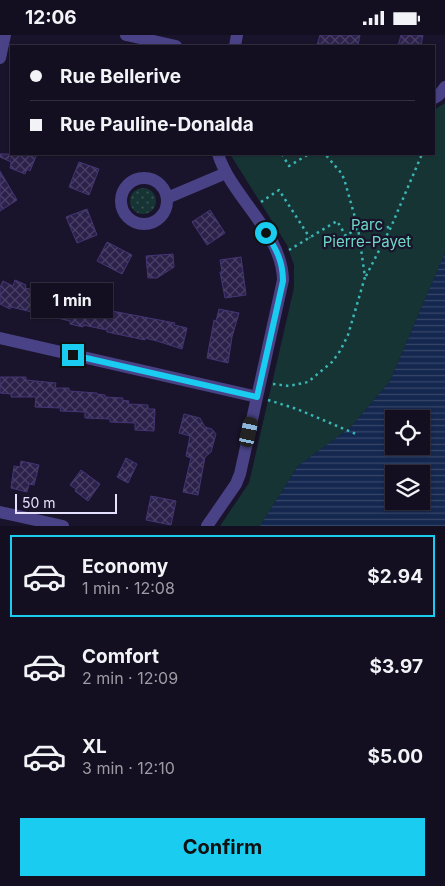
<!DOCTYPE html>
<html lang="en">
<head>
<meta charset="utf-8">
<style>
	:root { --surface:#130f20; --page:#201d2d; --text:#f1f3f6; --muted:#9d9ca5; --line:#322f3e; --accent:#1accef }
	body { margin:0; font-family:Inter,sans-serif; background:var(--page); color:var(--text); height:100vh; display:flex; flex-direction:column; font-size:19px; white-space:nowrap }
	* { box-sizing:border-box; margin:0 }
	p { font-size:16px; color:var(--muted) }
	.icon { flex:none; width:28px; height:28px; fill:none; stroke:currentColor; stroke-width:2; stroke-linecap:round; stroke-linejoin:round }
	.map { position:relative; height:491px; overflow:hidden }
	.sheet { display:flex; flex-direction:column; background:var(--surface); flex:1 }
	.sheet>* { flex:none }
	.banner { position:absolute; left:10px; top:10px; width:425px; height:110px; border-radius:0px; box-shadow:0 1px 4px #0004,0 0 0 1px var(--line); display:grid; align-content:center; height:110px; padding:0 20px; background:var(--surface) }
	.tools { position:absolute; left:385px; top:375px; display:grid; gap:10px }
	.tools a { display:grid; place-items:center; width:45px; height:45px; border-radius:0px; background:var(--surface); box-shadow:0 1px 4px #0004,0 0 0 1px var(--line); font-size:25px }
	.scale { position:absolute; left:15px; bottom:12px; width:102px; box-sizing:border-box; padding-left:5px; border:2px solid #e5e0fd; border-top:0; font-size:14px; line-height:18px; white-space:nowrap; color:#e5e0fd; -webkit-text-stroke:4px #19142b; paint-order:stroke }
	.end { position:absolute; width:22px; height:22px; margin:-11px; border:6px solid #1accef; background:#111; box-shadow:0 0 0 2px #111 }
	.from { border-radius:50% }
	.bubble { position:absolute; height:35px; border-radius:0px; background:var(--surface); box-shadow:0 1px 4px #0004,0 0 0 1px var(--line); font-size:16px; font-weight:700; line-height:35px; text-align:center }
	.car { position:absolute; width:15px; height:30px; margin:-15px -8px; border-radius:6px; box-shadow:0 0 4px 1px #0007; background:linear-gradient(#222 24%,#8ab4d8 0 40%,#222 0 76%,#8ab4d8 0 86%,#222 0) }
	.banner b { display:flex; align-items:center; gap:18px; height:48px; font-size:19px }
	.banner b+b { border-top:1px solid var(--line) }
	.banner i { width:12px; height:12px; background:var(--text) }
	ul { padding:9px 0 0; list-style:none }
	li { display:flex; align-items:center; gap:15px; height:82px; margin:0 10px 8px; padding:0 10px; border:2px solid transparent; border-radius:0px }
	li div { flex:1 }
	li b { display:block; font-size:19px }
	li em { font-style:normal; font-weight:700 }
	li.active { border-color:var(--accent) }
	li>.icon { width:45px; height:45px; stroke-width:1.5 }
	.action { display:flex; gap:10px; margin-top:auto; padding:10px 20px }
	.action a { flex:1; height:58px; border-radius:0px; background:var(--accent); color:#111; font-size:20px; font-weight:700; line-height:58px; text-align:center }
	.status { display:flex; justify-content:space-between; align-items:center; height:35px; padding:0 25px; background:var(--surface); direction:ltr }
	.status svg { height:14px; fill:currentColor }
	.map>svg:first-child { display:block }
</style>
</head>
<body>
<div class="status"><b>12:06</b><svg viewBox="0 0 49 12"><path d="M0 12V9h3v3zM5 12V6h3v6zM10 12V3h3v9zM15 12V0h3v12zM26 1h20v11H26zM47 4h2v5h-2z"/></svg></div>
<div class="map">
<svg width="445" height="491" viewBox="0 0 445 491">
	<defs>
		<pattern id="grass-dots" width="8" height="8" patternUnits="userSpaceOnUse" patternTransform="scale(1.25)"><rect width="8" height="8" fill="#173435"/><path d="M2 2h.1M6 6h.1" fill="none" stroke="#395153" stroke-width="1.8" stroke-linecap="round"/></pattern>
		<pattern id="water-rules" width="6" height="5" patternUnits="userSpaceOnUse" patternTransform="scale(1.25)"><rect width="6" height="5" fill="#14274f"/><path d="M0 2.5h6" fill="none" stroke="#364669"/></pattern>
		<pattern id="building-cross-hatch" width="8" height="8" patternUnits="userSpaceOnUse" patternTransform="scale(1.25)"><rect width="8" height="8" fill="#2c214b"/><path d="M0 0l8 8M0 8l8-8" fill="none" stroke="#4a4166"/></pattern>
	</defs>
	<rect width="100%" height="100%" fill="#19142b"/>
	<!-- grass -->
	<path fill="url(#grass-dots)" d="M130 166a13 13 0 1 1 26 0a13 13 0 1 1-26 0Z"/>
	<!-- green -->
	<path fill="#173435" d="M445,68V218L390,346L351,392L298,431L260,491H220L249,448L294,253V230L287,210L230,119H434V75Z"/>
	<!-- water -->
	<path fill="url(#water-rules)" fill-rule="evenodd" d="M445,218V491H260L298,431L351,392L390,346ZM394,384H421V411H394ZM394,439H421V466H394Z"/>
	<!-- building -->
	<path fill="url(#building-cross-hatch)" stroke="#453575" d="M320,0H360L358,11L317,10Z
		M401,0H423L421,11H398Z
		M0,119H37L30,136L27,134L25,139L10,133L11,127L0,122Z
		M79,127L99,134L89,160L69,152Z
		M0,136L17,165L0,176Z
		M87,174L97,200L77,208L66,182Z
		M210,175L225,198L207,210L192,187Z
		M107,207L132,220L122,239L97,226Z
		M173,219L174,232L157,243H148L146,221Z
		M241,222L246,260L225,263L220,237H222L220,225Z
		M15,245L26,250L25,253L62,261V265L87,271L88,269L100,271L112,274V276L175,288L174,290L187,293L182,314L157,306L145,303V305L107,297V295L83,290V292L70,289V286L11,272L10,274L0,269V252L3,246L13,251Z
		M219,274L239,278L232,302L228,328L207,323L214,285L216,286Z
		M0,342H26V345L56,348L55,353H69V356L97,358V359L105,360V362L123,363L122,365L129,366L128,369L148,370V374H155L154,396L135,395V388L110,387V384L85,383V377L60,376L61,373L35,372L36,362H11V359L0,358Z
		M184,379L200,383L205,392L212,394L216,399L211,417L205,422L198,460L183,457L191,423L186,421L190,401L179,398Z
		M126,423L137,429L128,448L117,442Z
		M21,426L39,430L34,450L29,449L27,457L11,453L14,431L20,432Z
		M81,435L100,449L88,466L75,456L76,454L70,450Z
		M151,461L176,466L171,490L146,485Z"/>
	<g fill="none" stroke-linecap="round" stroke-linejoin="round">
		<!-- path -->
		<path stroke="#3bb6b6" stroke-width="2.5" stroke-dasharray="2.5 4" stroke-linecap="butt" d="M282,119L289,131L309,119
			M261,167L279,155L310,203
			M344,202L358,193L370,194L389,192
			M289,215L337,186L346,201
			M366,241L391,192L422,119
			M273,349L289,351L308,347L332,327L340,316L348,300L365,242L358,193L345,147L342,139L325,119
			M268,365L297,374L356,399"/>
		<!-- minor -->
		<path stroke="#494286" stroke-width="12" d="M126,0L176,11
			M235,11L237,0
			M0,23L5,0
			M434,63L439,60L445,52
			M121 166a23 23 0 1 1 46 0a23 23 0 1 1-46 0Z
			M167,163L226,138
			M0,303L257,362
			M0,477L63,491
			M207,491L236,449L240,439L283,245C282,197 232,163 218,119"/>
	</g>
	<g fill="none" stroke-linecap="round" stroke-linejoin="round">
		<!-- route -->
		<path stroke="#1accef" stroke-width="6" d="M73,320L257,362L283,246C283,226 276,214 266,198"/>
	</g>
	<g text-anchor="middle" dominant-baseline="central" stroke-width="4.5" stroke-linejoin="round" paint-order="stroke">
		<!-- park labels -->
		<g font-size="15" fill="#6fd9c5" stroke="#19142b">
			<text x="367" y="189">Parc<tspan x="367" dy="17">Pierre-Payet</tspan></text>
		</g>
	</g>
</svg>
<div class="tools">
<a><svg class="icon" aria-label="locate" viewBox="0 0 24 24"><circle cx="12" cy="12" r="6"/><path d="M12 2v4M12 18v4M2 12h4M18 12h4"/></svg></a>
<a><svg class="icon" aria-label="layers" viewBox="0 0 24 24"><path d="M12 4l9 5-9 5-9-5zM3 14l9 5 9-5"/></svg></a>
</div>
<div class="scale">50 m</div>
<i class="end from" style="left:266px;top:198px"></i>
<i class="end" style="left:73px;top:320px"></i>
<div class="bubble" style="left:31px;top:248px;width:82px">1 min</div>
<i class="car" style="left:249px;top:397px;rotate:12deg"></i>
<div class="banner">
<b><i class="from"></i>Rue Bellerive</b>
<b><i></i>Rue Pauline-Donalda</b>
</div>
</div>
<section class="sheet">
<ul>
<li class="active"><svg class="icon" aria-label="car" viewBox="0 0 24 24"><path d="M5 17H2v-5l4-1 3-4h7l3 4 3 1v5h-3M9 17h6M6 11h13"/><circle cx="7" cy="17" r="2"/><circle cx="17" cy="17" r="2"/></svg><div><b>Economy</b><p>1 min · 12:08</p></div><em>$2.94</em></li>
<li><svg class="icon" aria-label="car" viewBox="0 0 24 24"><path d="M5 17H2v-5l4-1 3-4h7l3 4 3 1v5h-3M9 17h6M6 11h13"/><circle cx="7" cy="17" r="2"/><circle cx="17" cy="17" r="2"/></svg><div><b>Comfort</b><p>2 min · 12:09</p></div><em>$3.97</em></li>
<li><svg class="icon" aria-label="car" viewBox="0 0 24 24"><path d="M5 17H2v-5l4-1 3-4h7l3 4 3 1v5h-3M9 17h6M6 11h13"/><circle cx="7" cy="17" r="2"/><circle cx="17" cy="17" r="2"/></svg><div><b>XL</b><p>3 min · 12:10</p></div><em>$5.00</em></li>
</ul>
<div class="action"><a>Confirm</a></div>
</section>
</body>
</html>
